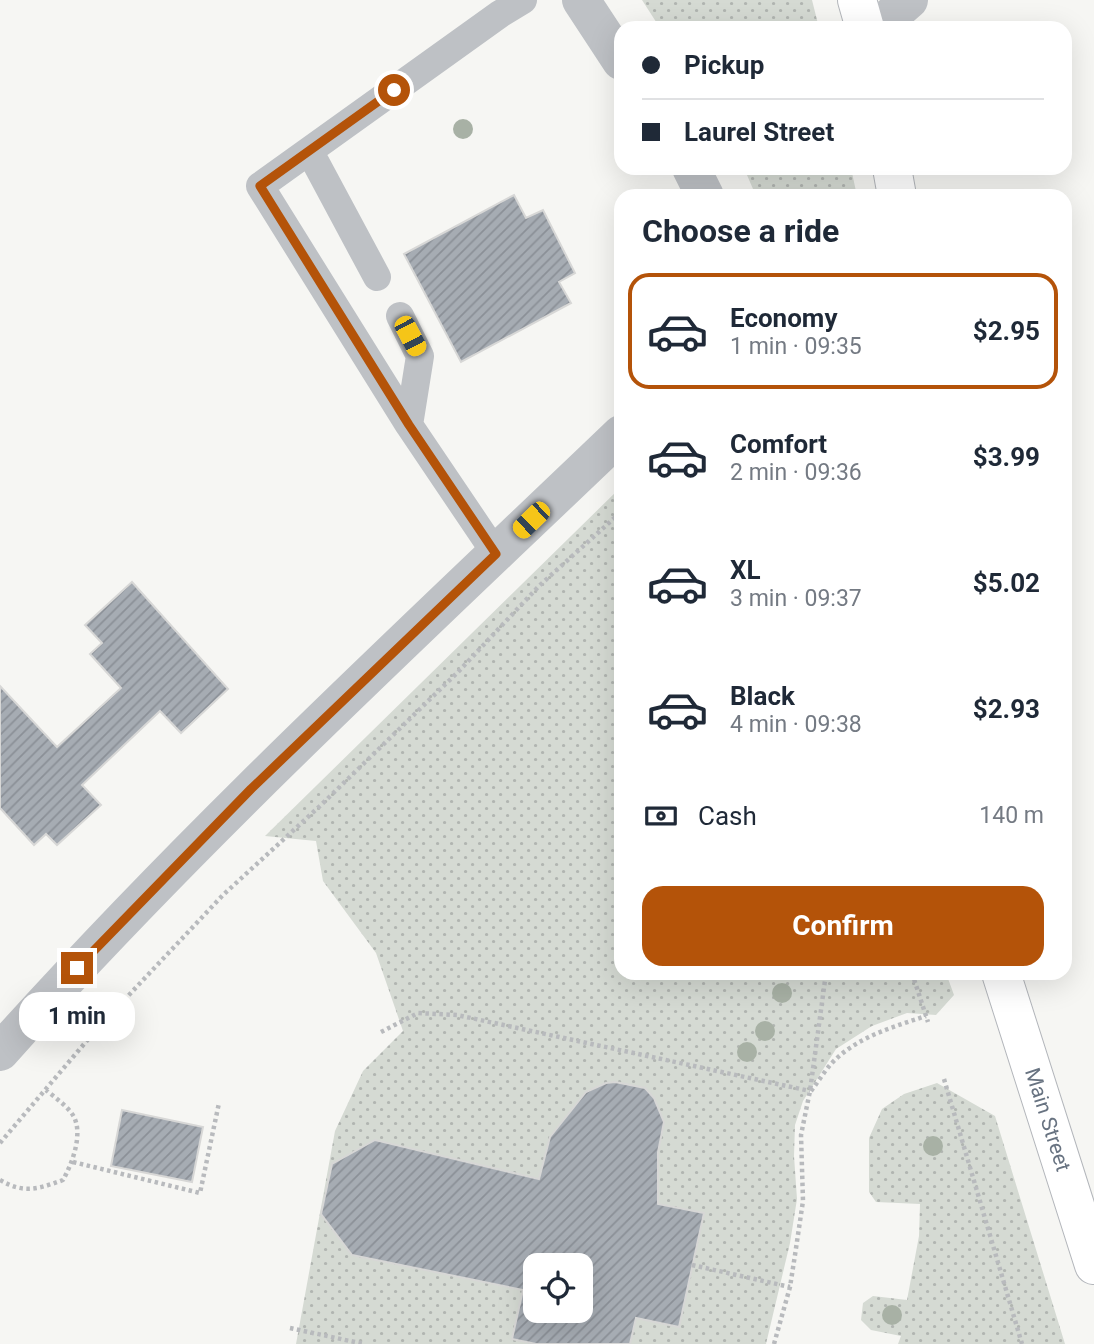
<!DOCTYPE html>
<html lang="en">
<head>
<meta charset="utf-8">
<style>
	:root { --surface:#fff; --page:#f6f6f7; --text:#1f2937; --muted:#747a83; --line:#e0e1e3; --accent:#b45309 }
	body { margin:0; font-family:Roboto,sans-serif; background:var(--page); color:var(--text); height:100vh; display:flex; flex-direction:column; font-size:26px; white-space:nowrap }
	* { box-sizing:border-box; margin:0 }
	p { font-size:23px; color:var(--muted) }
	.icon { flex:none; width:38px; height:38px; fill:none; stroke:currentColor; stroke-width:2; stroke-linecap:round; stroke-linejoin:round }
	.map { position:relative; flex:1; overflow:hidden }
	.drawer { position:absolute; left:614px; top:189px; width:458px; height:791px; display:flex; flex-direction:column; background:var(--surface); border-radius:21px; box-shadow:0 7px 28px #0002 }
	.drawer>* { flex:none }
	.guide { position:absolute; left:614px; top:21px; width:458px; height:154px; border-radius:21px; box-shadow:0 7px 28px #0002; display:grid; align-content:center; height:154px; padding:0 28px; background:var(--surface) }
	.tools { position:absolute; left:523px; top:1253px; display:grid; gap:14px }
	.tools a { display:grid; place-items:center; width:70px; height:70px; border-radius:14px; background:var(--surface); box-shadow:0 7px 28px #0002; font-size:35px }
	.end { position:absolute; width:32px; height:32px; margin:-16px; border:9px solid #b45309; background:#fff; box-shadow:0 0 0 4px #fff }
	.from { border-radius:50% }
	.bubble { position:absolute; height:49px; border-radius:21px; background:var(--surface); box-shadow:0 7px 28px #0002; font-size:23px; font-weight:700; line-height:49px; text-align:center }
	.car { position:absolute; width:21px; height:42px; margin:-21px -10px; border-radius:9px; box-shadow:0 0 5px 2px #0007; background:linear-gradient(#f5c518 24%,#345 0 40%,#f5c518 0 76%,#345 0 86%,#f5c518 0) }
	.guide b { display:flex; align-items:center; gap:24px; height:66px; font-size:26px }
	.guide b+b { border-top:2px solid var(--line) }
	.guide i { width:18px; height:18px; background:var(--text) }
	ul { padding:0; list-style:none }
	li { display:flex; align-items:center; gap:21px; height:116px; margin:0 14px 10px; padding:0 14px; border:4px solid transparent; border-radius:21px }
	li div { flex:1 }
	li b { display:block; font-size:26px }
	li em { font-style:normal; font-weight:700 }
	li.on { border-color:var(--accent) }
	li>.icon { width:63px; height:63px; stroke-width:1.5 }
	h2 { padding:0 28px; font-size:32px; line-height:84px }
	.pay { display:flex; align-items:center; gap:18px; height:77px; padding:0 28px; font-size:26px }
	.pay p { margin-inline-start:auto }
	.action { display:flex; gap:14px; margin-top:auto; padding:14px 28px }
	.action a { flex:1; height:80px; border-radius:21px; background:var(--accent); color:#fff; font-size:28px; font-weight:700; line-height:80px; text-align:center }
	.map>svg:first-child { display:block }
</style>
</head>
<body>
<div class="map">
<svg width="1094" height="1344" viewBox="0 0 1094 1344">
	<defs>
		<pattern id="grass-dots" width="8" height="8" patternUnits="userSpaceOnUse" patternTransform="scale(1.75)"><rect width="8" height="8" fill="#d5dad3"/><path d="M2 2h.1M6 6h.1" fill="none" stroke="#b1b5b1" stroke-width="1.8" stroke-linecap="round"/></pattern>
		<pattern id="building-hatch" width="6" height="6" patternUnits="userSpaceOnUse" patternTransform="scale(1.75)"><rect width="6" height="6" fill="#a6acb3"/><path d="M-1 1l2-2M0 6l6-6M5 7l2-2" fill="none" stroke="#8b9097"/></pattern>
	</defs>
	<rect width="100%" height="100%" fill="#f6f6f3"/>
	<!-- grass -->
	<path fill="url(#grass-dots)" fill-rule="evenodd" d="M642,0H812L819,28H660Z
		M744,168H851L857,196H756Z
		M621,487V973H946L954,995L936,1015L907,1013L872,1026L836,1049L803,1101L795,1125L794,1156L797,1199L790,1243L766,1344H296L335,1131L363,1071L403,1031L376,953L323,881L316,841L265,836ZM536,1265H581V1311H536Z
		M937,1083L995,1116L1065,1344H898L901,1336L871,1330L861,1320L863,1303L873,1296L907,1300L919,1236L920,1204L876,1202L869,1192V1138L882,1109L904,1094Z"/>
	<!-- building -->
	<path fill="url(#building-hatch)" stroke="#d7d7d6" stroke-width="2" fill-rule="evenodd" d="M514,195L526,218L543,210L575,273L559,282L571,303L461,362L404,254Z
		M132,582L228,689L181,733L160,711L82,785L101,805L57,845L46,834L34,845L0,808V686L57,747L121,688L90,654L102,643L85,625Z
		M615,1082L645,1088L654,1098L664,1122L658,1152V1204L704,1213L679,1327L636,1318L630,1344H536L512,1339L523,1290L352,1255L321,1214L332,1164L375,1140L539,1179L550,1137L586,1092L606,1083ZM536,1265H581V1311H536Z
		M122,1110L203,1127L192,1182L111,1166Z"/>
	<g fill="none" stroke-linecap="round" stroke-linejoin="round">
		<defs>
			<g id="secondary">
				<path d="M857,0L865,28"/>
				<path d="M892,168L897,196"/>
				<path id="s1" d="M1001,973L1094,1265"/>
			</g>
		</defs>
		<!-- secondary casing -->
		<use href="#secondary" stroke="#b3b6bb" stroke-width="40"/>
		<!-- path -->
		<path stroke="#b8babd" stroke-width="4.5" stroke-dasharray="3.5 3.5" stroke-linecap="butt" d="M912,973L928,1022
			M381,1032L418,1013L457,1015L810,1091
			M944,1079L1022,1344
			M811,1091C818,1082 824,1072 831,1064C856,1037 893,1027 926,1016
			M0,1143L96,1030L223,895L321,805L458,672L539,586L621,512
			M73,1162L200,1193L219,1103
			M0,1180C24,1194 38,1189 63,1180C72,1164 83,1135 74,1117C68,1106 54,1097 46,1090
			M692,1265L790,1287
			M290,1328L364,1344
			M774,1344L790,1287L795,1255L803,1201L801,1135L810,1091L826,973"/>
		<!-- service -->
		<path stroke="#bec1c5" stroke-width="28" d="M310,152L377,277
			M400,316L420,356L409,425
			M496,554L409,425L260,186L500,14L523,0"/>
		<!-- minor -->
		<path stroke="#bec1c5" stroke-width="38" d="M877,28L909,0
			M0,1052C195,834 410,636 621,434"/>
		<!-- tertiary -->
		<path stroke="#bec1c5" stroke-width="38" d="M581,0L621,61
			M691,168L705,196"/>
		<!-- secondary -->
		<use href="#secondary" stroke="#fff" stroke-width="38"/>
	</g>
	<!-- trees -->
	<g fill="#a8b1a5">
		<circle cx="463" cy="129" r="10"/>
		<circle cx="782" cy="993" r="10"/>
		<circle cx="765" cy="1031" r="10"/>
		<circle cx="747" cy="1052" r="10"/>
		<circle cx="933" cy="1146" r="10"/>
		<circle cx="892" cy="1315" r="10"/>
	</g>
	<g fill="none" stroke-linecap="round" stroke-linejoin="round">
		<!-- route -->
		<path stroke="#b45309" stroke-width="9" d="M77,968L251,789L496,554L409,425L260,186L394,90"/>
	</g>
	<g text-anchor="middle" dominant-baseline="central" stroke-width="7" stroke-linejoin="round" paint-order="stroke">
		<!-- street labels -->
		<g font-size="21" fill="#687381" stroke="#fff">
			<text stroke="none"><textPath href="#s1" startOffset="154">Main Street</textPath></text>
		</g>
	</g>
</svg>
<div class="tools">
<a><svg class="icon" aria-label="locate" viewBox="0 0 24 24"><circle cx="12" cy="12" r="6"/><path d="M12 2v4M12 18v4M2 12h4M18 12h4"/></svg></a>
</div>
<i class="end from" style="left:394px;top:90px"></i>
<i class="end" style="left:77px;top:968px"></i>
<div class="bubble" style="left:19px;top:992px;width:116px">1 min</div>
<i class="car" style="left:410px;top:336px;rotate:152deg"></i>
<i class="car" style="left:531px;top:520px;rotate:226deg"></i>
<div class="guide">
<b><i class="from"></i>Pickup</b>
<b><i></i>Laurel Street</b>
</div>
<section class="drawer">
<h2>Choose a ride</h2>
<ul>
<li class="on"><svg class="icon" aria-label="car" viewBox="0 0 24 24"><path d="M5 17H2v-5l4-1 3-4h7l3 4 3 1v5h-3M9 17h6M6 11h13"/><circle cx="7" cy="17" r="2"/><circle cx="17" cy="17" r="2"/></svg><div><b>Economy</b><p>1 min · 09:35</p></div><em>$2.95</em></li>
<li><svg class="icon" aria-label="car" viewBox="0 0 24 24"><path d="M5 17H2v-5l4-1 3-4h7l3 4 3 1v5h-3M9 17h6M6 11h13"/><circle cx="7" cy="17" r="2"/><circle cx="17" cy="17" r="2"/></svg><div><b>Comfort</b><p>2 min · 09:36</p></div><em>$3.99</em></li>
<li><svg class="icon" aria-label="car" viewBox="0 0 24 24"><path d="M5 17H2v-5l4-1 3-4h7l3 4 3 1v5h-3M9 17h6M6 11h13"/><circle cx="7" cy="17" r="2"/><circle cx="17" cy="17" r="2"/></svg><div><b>XL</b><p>3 min · 09:37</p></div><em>$5.02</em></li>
<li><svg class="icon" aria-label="car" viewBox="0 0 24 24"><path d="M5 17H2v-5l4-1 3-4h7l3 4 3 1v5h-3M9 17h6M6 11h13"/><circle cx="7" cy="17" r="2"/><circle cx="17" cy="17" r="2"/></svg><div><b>Black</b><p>4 min · 09:38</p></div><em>$2.93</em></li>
</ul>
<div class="pay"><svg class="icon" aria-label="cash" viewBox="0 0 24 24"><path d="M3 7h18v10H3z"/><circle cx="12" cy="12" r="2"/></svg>Cash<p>140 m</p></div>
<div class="action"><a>Confirm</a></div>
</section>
</div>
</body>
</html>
